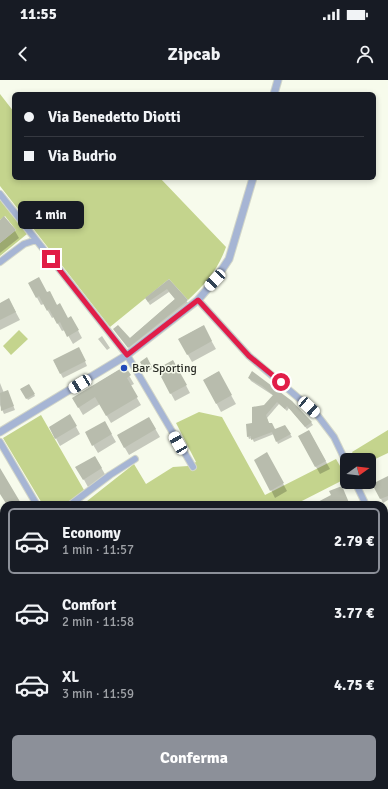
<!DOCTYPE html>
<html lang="it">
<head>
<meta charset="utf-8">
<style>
	:root { --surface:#171b24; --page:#20242c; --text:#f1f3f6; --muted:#9ea1a6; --line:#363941; --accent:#8c9099 }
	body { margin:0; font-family:Signika,sans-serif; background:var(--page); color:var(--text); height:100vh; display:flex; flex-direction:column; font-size:15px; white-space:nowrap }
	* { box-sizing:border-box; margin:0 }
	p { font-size:13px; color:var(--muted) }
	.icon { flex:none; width:22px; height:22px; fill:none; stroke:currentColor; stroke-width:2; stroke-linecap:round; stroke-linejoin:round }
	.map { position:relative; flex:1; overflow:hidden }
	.details { position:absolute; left:0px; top:421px; width:388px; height:288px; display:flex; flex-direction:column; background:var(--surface); border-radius:12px 12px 0 0; box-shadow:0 2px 6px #0003 }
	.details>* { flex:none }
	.guide { position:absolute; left:12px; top:12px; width:364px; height:88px; border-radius:6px; box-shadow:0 2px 6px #0003; display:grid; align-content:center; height:88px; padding:0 12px; background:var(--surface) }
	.needle { width:26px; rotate:75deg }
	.fabs { position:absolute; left:340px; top:373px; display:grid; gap:8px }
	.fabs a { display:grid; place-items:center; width:36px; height:36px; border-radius:6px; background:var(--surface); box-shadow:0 2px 6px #0003; font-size:20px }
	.end { position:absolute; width:18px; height:18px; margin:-9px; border:5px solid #e11d48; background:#fff; box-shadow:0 0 0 2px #fff }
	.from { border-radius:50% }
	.bubble { position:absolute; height:28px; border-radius:6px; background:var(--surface); box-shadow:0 2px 6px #0003; font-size:13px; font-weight:700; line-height:28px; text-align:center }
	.car { position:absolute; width:12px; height:24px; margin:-12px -6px; border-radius:5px; box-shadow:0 0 3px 1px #0007; background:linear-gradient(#fff 24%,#345 0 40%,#fff 0 76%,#345 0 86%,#fff 0) }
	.guide b { display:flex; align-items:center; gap:14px; height:38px; font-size:15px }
	.guide b+b { border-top:1px solid var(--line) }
	.guide i { width:10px; height:10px; background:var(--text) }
	ul { padding:7px 0 0; list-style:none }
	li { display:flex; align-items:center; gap:12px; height:66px; margin:0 8px 6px; padding:0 4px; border:2px solid transparent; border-radius:6px }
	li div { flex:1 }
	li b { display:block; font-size:15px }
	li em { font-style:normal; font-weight:700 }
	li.current { border-color:var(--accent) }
	li>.icon { width:36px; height:36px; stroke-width:1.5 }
	.action { display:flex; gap:8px; margin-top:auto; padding:8px 12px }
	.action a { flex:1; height:46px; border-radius:6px; background:var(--accent); color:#fff; font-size:16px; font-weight:700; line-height:46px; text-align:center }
	.status { display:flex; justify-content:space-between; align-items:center; height:28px; padding:0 20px; background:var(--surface); direction:ltr }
	.status svg { height:11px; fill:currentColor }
	header { display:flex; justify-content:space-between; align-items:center; height:52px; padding:0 12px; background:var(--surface); font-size:18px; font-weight:700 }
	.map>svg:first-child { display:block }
</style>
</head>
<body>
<div class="status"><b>11:55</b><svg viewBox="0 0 49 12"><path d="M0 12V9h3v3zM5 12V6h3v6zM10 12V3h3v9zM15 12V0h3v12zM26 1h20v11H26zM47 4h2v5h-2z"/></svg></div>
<header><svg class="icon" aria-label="back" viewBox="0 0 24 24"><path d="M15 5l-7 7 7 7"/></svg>Zipcab<svg class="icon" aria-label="person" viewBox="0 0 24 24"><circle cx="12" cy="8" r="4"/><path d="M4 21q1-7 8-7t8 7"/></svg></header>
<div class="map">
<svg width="388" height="709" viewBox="0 0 388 709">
	<rect width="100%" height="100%" fill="#f7fbec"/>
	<!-- green -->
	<path fill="#c4d48d" d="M0,14L14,32V98H160L226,167C218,190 205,204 188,220L169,199L110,247L0,106Z
		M0,120L27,154L0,176V163L16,150L5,136L0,140Z
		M19,250L28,259L11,275L3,266Z
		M199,332L222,337L265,415L336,379L347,398L294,425H82L134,384L146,404L173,387L188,386L196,382L176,343Z
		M41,335L84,410L65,425H43L3,358Z
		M388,350V373L369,382V380H356L352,372Z
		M4,501V592L0,595V505Z"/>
	<!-- shadow -->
	<path fill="#0003" d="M0,141L15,151L19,158L0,173Z
		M169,200L189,224L131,270L114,250L129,259L175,219L169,212L150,225L146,219Z
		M29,203L47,213L68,239L71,237L82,258L73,264L65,250L62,251L54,237L52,238L44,224L41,225Z
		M0,224L13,227L20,240L0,250Z
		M203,246L216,269L192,282L179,259Z
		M102,256L110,268L107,270L98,259Z
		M81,272L87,286L63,298L54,281Z
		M147,279L152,289L147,292L141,282Z
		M173,281L190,313L175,321L158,290Z
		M124,287L134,304L130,306L141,325L111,343L100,324L83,335L73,318Z
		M218,292L236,324L221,332L204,300Z
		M252,292L311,342L313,345L307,349L289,328L287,331L279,324L267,338L269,344L275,350L285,346L292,357L278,364L274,354L254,362L252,358L249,359L248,356L253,344L274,316L251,301L249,298Z
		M0,303L4,313L9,315L15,330L4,334L0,325Z
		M29,305L35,316L28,320L21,309Z
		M70,336L80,354L60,366L50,347Z
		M149,338L160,357L129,375L118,356Z
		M105,343L116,362L98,373L86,353Z
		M309,351L330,389L320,394L299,357Z
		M95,377L106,396L88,407L77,387Z
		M271,381L287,411L275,418L271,410Z
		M388,397V420L383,423L374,404Z
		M3,443L4,468L0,470V444Z
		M388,508V532L384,534V510Z
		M388,565V592L384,594V567Z
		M388,601V619L384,621V604Z
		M4,608V637L0,630V620L3,618L0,610Z
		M384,638L388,645V663L384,665Z
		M388,676V687L384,679Z
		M95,705H140L133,709H88Z
		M187,705H197L199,709H189Z
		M251,705H280L281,707L278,709H246Z
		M358,705H373L375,709H360Z"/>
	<!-- building -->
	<path fill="#b8bcad" d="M4,136L16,150L0,163V140Z
		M39,197L47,212L50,211L57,225L60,223L68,238L71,236L79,250L67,257L60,242L57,244L49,229L47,231L39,216L36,218L28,203Z
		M169,199L188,220L128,268L113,249L118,245L130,258L175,219L167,209L148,222L145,218Z
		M9,218L16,232L0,240V223Z
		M204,245L212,261L187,275L178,259Z
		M79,267L86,281L60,294L53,280Z
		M147,277L152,287L145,291L140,282Z
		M173,280L187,305L170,314L157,289Z
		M125,286L131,295L127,298L138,317L106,336L95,317L78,328L72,318Z
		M219,291L232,315L216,324L203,300Z
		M252,291L292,321L312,342L305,347L287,326L285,329L277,322L266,335L269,343H272L275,349L285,345L291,354L276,362L272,352L251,360V356L247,357L246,344L252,343V327L264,325L273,315L262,306L248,298Z
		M29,304L35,314L26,319L20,309Z
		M8,310L14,326L1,331L0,313Z
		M70,334L77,346L55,359L49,347Z
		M149,337L156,349L124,368L117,355Z
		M105,341L112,354L92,366L85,352Z
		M309,350L326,381L315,387L298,356Z
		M267,372L284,403L270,411L254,380Z
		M95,376L102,388L83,400L75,387Z
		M0,388L22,425H7L0,414Z
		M388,396V416L380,419L372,404Z
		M342,406L350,425H312L331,415L329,411Z"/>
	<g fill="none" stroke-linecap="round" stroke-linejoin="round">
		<defs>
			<path id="minor" d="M0,114L127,275L193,387
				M0,182L24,164L36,160
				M198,220L249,276L315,332L334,357L347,384
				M0,362L37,425
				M355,402L366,425
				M70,425L110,395L135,379
				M384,463L388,471
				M0,492L4,489
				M0,685L4,692
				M11,705L14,709
				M334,705L335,709
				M228,709L233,705"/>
			<path id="tertiary" d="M274,14L278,0
				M0,352L127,275L198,220L215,200L229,179L253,98"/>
		</defs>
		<!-- minor casing -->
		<use href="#minor" stroke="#d2d6c9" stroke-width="8"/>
		<!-- tertiary casing -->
		<use href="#tertiary" stroke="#d2d6c9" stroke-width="9"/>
		<!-- minor -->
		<use href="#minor" stroke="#a6b5d4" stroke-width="6"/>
		<!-- tertiary -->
		<use href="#tertiary" stroke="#a6b5d4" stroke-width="7"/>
	</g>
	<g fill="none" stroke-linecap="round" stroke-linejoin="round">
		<!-- route -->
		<path stroke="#e11d48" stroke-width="5" d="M51,179L127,275L198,220L249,276L281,302"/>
	</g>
	<!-- markers -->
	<circle fill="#224bb9" stroke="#f7fbec" stroke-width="1.5" cx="124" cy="288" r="4"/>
	<g text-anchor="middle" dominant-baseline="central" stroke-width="3" stroke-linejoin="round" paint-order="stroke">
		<!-- poi labels -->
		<g font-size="12" fill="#2b2d27" stroke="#f7fbec" text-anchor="start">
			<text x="132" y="288">Bar Sporting</text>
		</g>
	</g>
</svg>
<div class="fabs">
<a><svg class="needle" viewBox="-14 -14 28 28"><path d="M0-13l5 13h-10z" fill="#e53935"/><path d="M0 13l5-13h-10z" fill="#9ea1a6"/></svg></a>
</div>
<i class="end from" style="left:281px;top:302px"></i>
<i class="end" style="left:51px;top:179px"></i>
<div class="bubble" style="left:18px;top:121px;width:66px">1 min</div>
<i class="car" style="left:215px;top:200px;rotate:223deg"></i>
<i class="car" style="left:80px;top:304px;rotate:239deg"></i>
<i class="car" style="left:309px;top:327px;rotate:132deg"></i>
<i class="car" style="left:178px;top:363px;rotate:330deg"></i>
<div class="guide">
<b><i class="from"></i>Via Benedetto Diotti</b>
<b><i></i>Via Budrio</b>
</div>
<section class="details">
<ul>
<li class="current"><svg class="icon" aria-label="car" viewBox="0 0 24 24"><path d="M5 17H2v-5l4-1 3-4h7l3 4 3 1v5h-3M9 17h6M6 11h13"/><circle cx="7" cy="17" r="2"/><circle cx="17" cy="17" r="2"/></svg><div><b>Economy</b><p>1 min · 11:57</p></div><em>2.79 €</em></li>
<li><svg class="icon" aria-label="car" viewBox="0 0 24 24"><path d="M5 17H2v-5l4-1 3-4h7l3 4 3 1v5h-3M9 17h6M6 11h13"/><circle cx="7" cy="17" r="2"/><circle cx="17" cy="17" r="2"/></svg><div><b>Comfort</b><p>2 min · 11:58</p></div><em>3.77 €</em></li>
<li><svg class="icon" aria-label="car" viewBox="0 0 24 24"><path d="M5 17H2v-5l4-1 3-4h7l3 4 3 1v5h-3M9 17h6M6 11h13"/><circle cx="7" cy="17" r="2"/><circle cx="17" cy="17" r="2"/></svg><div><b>XL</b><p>3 min · 11:59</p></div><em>4.75 €</em></li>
</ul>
<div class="action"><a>Conferma</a></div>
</section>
</div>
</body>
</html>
